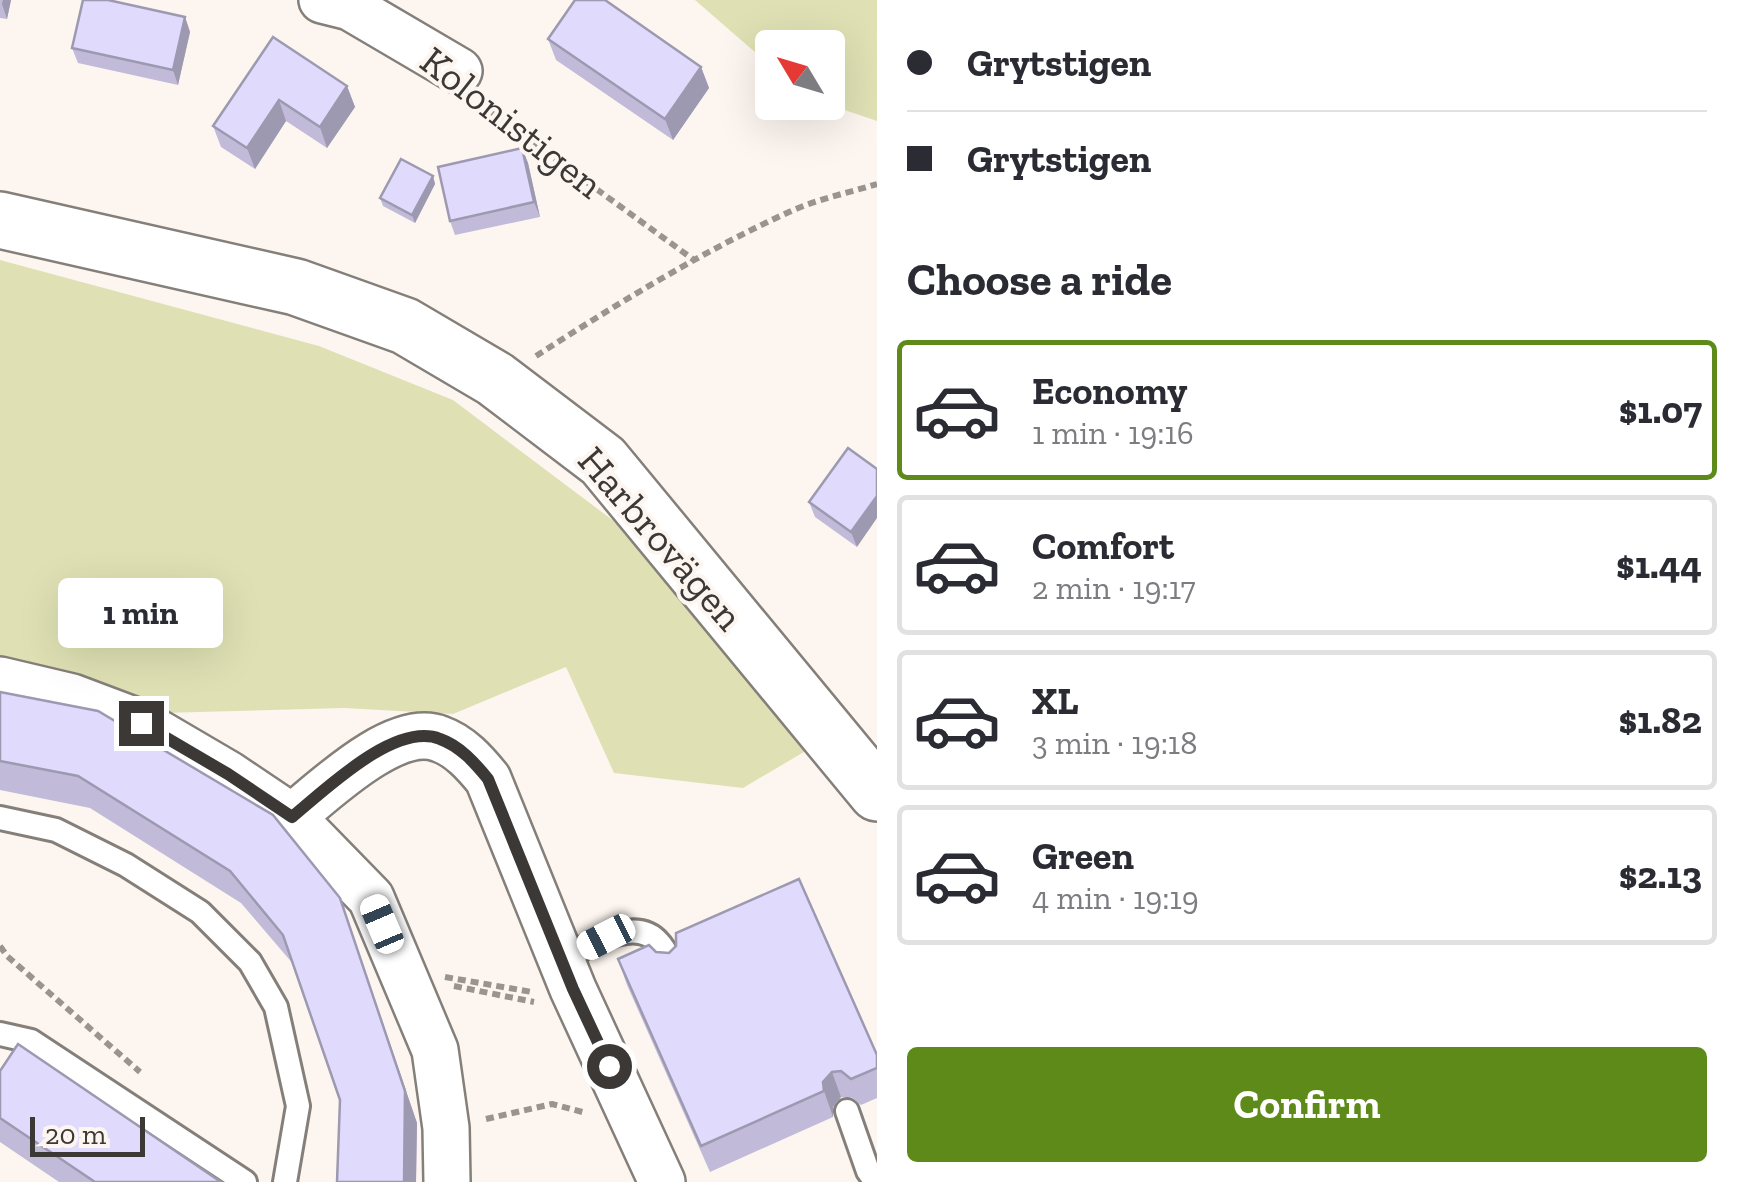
<!DOCTYPE html>
<html lang="en">
<head>
<meta charset="utf-8">
<style>
	:root { --surface:#fff; --page:#f2f2f3; --text:#2b2b33; --muted:#7c7c81; --line:#e1e1e2; --accent:#5e8a19 }
	body { margin:0; font-family:"Zilla Slab",serif; background:var(--page); color:var(--text); height:100vh; display:flex; flex-direction:column; font-size:38px; white-space:nowrap }
	* { box-sizing:border-box; margin:0 }
	p { font-size:32px; color:var(--muted) }
	.icon { flex:none; width:55px; height:55px; fill:none; stroke:currentColor; stroke-width:2; stroke-linecap:round; stroke-linejoin:round }
	.map { position:relative; flex:1; overflow:hidden }
	.panel { display:flex; flex-direction:column; background:var(--surface); width:860px }
	.panel>* { flex:none }
	.guide { display:grid; align-content:center; height:220px; padding:0 30px; background:var(--surface) }
	.needle { width:65px; rotate:308deg }
	.fabs { position:absolute; left:755px; top:30px; display:grid; gap:20px }
	.fabs a { display:grid; place-items:center; width:90px; height:90px; border-radius:10px; background:var(--surface); box-shadow:0 10px 40px #0002; font-size:50px }
	.scale { position:absolute; left:30px; bottom:25px; width:115px; box-sizing:border-box; padding-left:10px; border:5px solid #3b3836; border-top:0; font-size:28px; line-height:35px; white-space:nowrap; color:#3b3836; -webkit-text-stroke:8px #fdf6f0; paint-order:stroke }
	.end { position:absolute; width:45px; height:45px; margin:-22px; border:12px solid #3b3836; background:#fff; box-shadow:0 0 0 5px #fff }
	.from { border-radius:50% }
	.bubble { position:absolute; height:70px; border-radius:10px; background:var(--surface); box-shadow:0 10px 40px #0002; font-size:32px; font-weight:800; line-height:70px; text-align:center }
	.car { position:absolute; width:30px; height:60px; margin:-30px -15px; border-radius:12px; box-shadow:0 0 8px 2px #0007; background:linear-gradient(#fff 24%,#345 0 40%,#fff 0 76%,#345 0 86%,#fff 0) }
	.guide b { display:flex; align-items:center; gap:35px; height:95px; font-size:38px }
	.guide b+b { border-top:2px solid var(--line) }
	.guide i { width:25px; height:25px; background:var(--text) }
	ul { padding:0; list-style:none }
	li { display:flex; align-items:center; gap:30px; height:140px; margin:0 20px 15px; padding:0 10px; border:5px solid var(--line); border-radius:10px }
	li div { flex:1 }
	li b { display:block; font-size:38px }
	li em { font-style:normal; font-weight:800 }
	li.on { border-color:var(--accent) }
	li>.icon { width:90px; height:90px; stroke-width:1.5 }
	h2 { padding:0 30px; font-size:45px; line-height:120px }
	.action { display:flex; gap:20px; margin-top:auto; padding:20px 30px }
	.action a { flex:1; height:115px; border-radius:10px; background:var(--accent); color:#fff; font-size:40px; font-weight:800; line-height:115px; text-align:center }
	main { display:flex; flex:1; min-height:0 }
	.map>svg:first-child { display:block }
</style>
</head>
<body>
<main>
<div class="map">
<svg width="877" height="1182" viewBox="0 0 877 1182">
	<rect width="100%" height="100%" fill="#fdf6f0"/>
	<!-- green -->
	<path fill="#dfe1b4" d="M695,0H877V121L824,103L828,102V48H772V67Z
		M0,260L319,346L453,400L643,543L821,742L743,788L614,773L566,667L453,714L344,708L162,713L65,672L0,661Z"/>
	<g fill="none" stroke-linecap="round" stroke-linejoin="round">
		<defs>
			<path id="lane" d="M0,818L56,830L126,865L200,912L250,962L276,1007L298,1106L285,1182
				M561,960C587,947 635,914 659,943C665,949 668,958 672,965
				M0,1034L31,1041L245,1182
				M847,1111L868,1171L876,1182"/>
			<path id="street" d="M322,0L350,7L459,71
				M0,680L72,697L141,723L228,774L292,817L371,898L435,1050L446,1128L447,1182
				M292,817C324,791 396,721 440,739C460,746 475,763 488,779L573,989L662,1182"/>
			<path id="secondary" d="M0,220L296,287L405,326L495,379L603,461L877,793"/>
		</defs>
		<!-- lane casing -->
		<use href="#lane" stroke="#857f7a" stroke-width="28"/>
		<!-- street casing -->
		<use href="#street" stroke="#857f7a" stroke-width="50"/>
		<!-- secondary casing -->
		<use href="#secondary" stroke="#857f7a" stroke-width="60"/>
		<!-- path -->
		<path stroke="#999490" stroke-width="6" stroke-dasharray="8 5" stroke-linecap="butt" d="M483,103L489,111L694,260
			M536,356C617,304 701,252 789,212C817,199 848,193 877,184
			M0,946L7,956L140,1072
			M445,977L532,992
			M454,986L534,1002
			M486,1119L552,1104L586,1113"/>
		<!-- lane -->
		<use href="#lane" stroke="#fff" stroke-width="22"/>
		<!-- street -->
		<use href="#street" stroke="#fff" stroke-width="45"/>
		<!-- secondary -->
		<use href="#secondary" stroke="#fff" stroke-width="55"/>
	</g>
	<!-- wall -->
	<path fill="#c1bbd9" d="M0,0H11L7,19L0,18Z
		M185,17L190,32L178,85L78,63L72,48Z
		M273,37L347,86L355,107L327,148L286,121L255,169L221,147L213,126Z
		M548,39L701,67L709,88L673,140L556,60Z
		M522,148L528,163L540,217L455,235L450,221Z
		M433,176L435,184L415,223L383,206L380,198Z
		M848,448L857,547L815,517L809,502Z
		M0,692L340,898L417,1123L416,1182H337L340,1100L294,965L241,903L90,808L0,790Z
		M656,952L877,1055V1098L861,1105L851,1097H841L833,1107V1117L710,1172L627,985L618,959Z
		M0,1071L221,1182H59L0,1142Z"/>
	<!-- shaded-wall -->
	<path fill="#9d99b0" d="M3,0H11L7,19L2,4Z
		M185,17L190,32L178,85L173,70Z
		M701,67L709,88L673,140L665,119Z
		M347,86L355,107L327,148L320,127Z
		M279,100L286,121L255,169L247,148Z
		M522,148L528,163L540,217L534,202Z
		M433,176L435,184L415,223L412,215Z
		M877,496V518L857,547L851,532Z
		M340,898L417,1123L416,1182H404Z
		M832,1072L841,1097L833,1107V1117L824,1091L823,1082Z"/>
	<!-- building -->
	<path fill="#e0dafc" stroke="#9d99b0" stroke-width="2.5" d="M83,0H108L185,17L173,70L72,48Z
		M575,0H605L701,67L665,119L548,39Z
		M273,37L347,86L320,127L279,100L247,148L213,126Z
		M522,148L534,202L450,221L438,167Z
		M401,159L433,176L412,215L380,198Z
		M848,448L877,469V496L851,532L809,502Z
		M0,692L98,711L273,815L340,898L405,1091L404,1182H337L340,1100L283,935L230,871L78,776L0,761Z
		M799,879L877,1055V1068L851,1079L841,1071L832,1072L823,1082L824,1091L701,1146L618,959L649,945L656,952L669,953L676,946V933Z
		M18,1044L221,1182H95L0,1118V1071Z"/>
	<g fill="none" stroke-linecap="round" stroke-linejoin="round">
		<!-- route -->
		<path stroke="#3b3836" stroke-width="12" d="M141,723L228,774L292,817C324,791 395,721 440,739C460,746 475,763 488,779L573,989L609,1066"/>
	</g>
	<g text-anchor="middle" dominant-baseline="central" stroke-width="8" stroke-linejoin="round" paint-order="stroke">
		<!-- street labels -->
		<g font-size="40" fill="#3b3836" stroke="#fdf6f0">
			<text transform="translate(512 122) rotate(38)">Kolonistigen</text>
			<text transform="translate(661 538) rotate(49)">Harbrovägen</text>
		</g>
	</g>
</svg>
<div class="fabs">
<a><svg class="needle" viewBox="-14 -14 28 28"><path d="M0-13l5 13h-10z" fill="#e53935"/><path d="M0 13l5-13h-10z" fill="#7c7c81"/></svg></a>
</div>
<div class="scale">20 m</div>
<i class="end from" style="left:609px;top:1066px"></i>
<i class="end" style="left:141px;top:723px"></i>
<div class="bubble" style="left:58px;top:578px;width:165px">1 min</div>
<i class="car" style="left:382px;top:924px;rotate:337deg"></i>
<i class="car" style="left:606px;top:937px;rotate:243deg"></i>
</div>
<section class="panel">
<div class="guide">
<b><i class="from"></i>Grytstigen</b>
<b><i></i>Grytstigen</b>
</div>
<h2>Choose a ride</h2>
<ul>
<li class="on"><svg class="icon" aria-label="car" viewBox="0 0 24 24"><path d="M5 17H2v-5l4-1 3-4h7l3 4 3 1v5h-3M9 17h6M6 11h13"/><circle cx="7" cy="17" r="2"/><circle cx="17" cy="17" r="2"/></svg><div><b>Economy</b><p>1 min · 19:16</p></div><em>$1.07</em></li>
<li><svg class="icon" aria-label="car" viewBox="0 0 24 24"><path d="M5 17H2v-5l4-1 3-4h7l3 4 3 1v5h-3M9 17h6M6 11h13"/><circle cx="7" cy="17" r="2"/><circle cx="17" cy="17" r="2"/></svg><div><b>Comfort</b><p>2 min · 19:17</p></div><em>$1.44</em></li>
<li><svg class="icon" aria-label="car" viewBox="0 0 24 24"><path d="M5 17H2v-5l4-1 3-4h7l3 4 3 1v5h-3M9 17h6M6 11h13"/><circle cx="7" cy="17" r="2"/><circle cx="17" cy="17" r="2"/></svg><div><b>XL</b><p>3 min · 19:18</p></div><em>$1.82</em></li>
<li><svg class="icon" aria-label="car" viewBox="0 0 24 24"><path d="M5 17H2v-5l4-1 3-4h7l3 4 3 1v5h-3M9 17h6M6 11h13"/><circle cx="7" cy="17" r="2"/><circle cx="17" cy="17" r="2"/></svg><div><b>Green</b><p>4 min · 19:19</p></div><em>$2.13</em></li>
</ul>
<div class="action"><a>Confirm</a></div>
</section>
</main>
</body>
</html>
